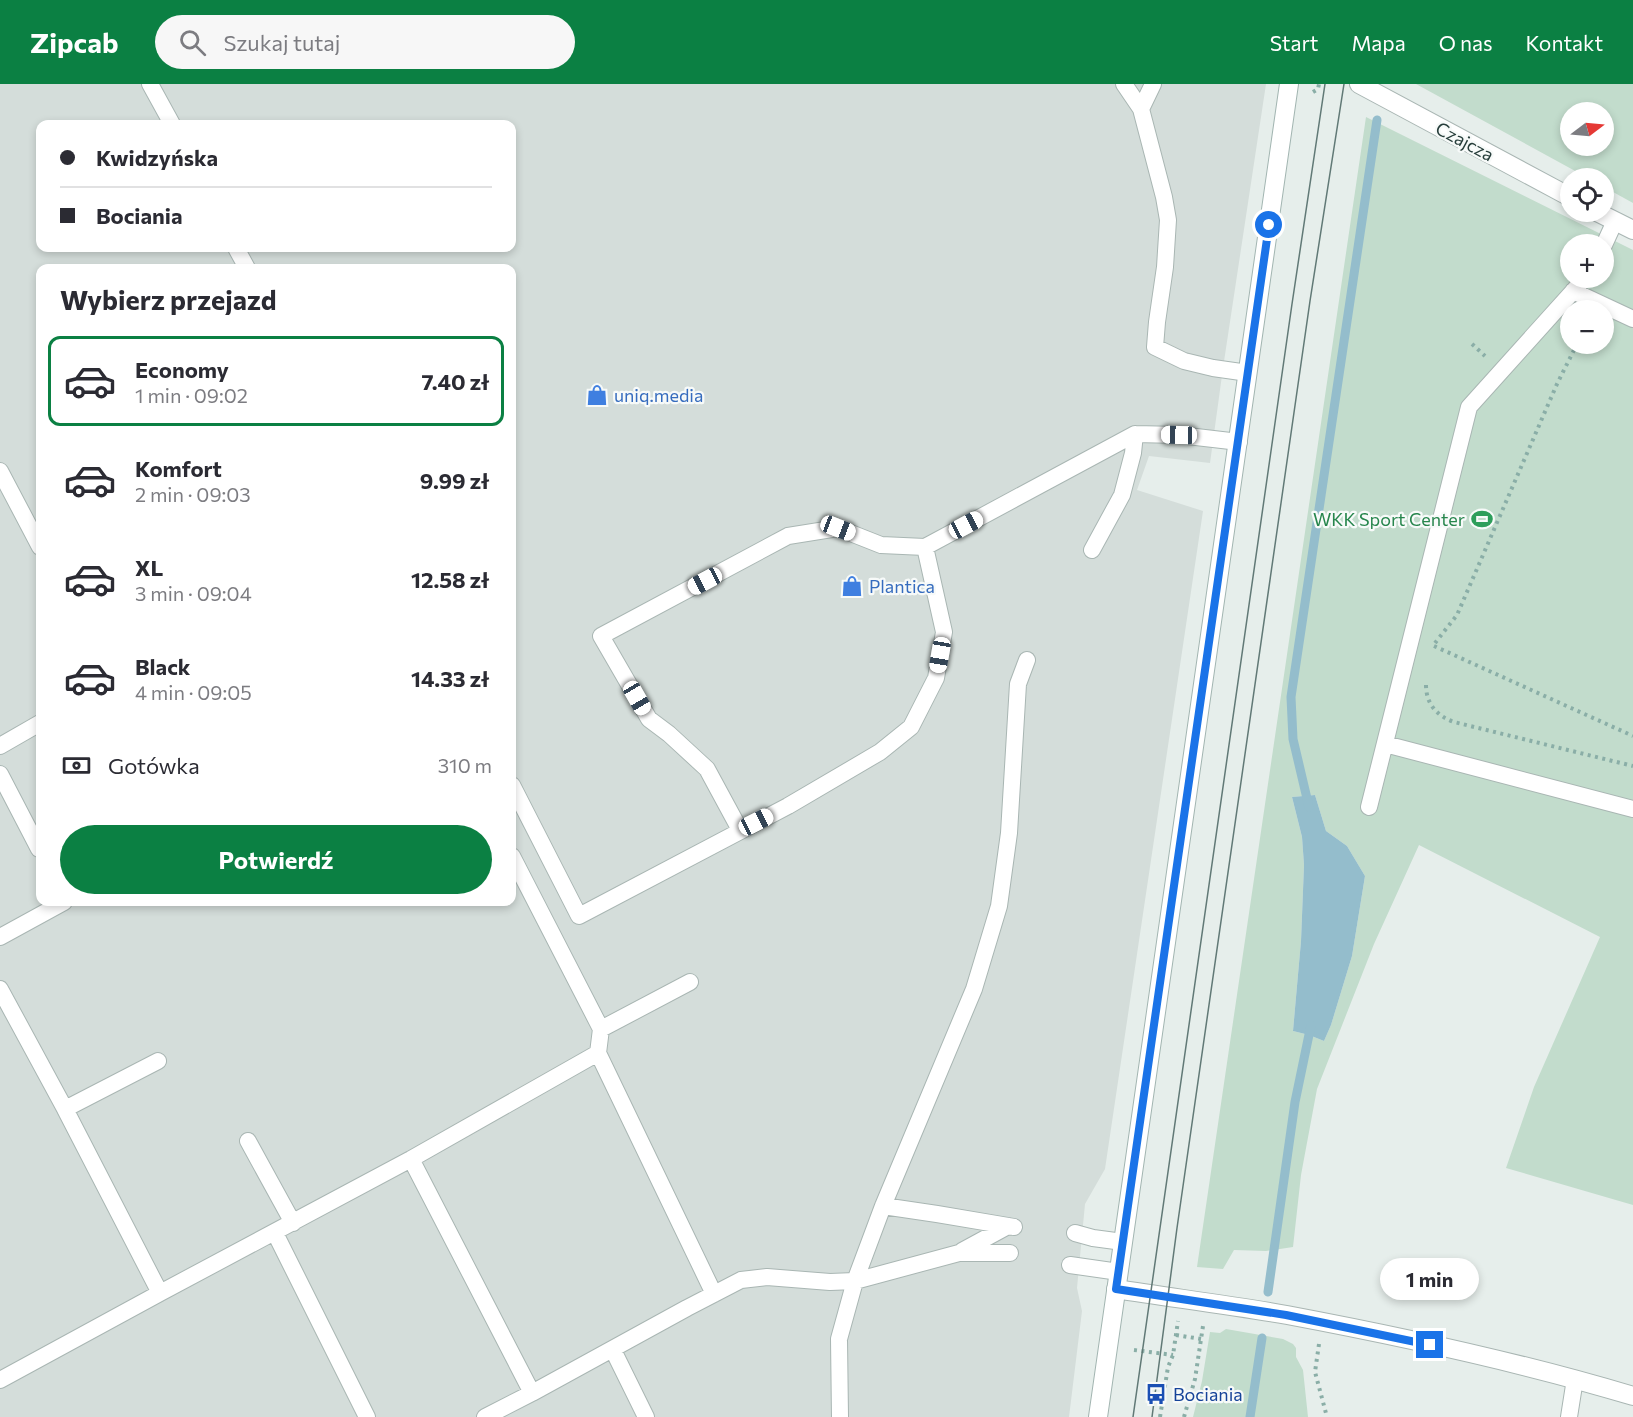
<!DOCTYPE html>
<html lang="pl">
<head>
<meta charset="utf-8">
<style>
	:root { --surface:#fff; --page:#f7f7f7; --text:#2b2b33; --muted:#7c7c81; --line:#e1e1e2; --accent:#0b8043 }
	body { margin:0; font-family:Commissioner,sans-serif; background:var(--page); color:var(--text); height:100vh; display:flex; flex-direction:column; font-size:22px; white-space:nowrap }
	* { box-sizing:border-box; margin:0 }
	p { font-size:20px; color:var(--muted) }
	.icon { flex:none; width:33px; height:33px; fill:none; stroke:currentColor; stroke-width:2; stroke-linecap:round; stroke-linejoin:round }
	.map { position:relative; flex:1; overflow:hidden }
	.drawer { position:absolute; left:36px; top:180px; width:480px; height:642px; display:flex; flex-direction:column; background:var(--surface); border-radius:12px; box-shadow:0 3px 9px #0003 }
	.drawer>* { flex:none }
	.hud { position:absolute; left:36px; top:36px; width:480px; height:132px; border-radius:12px; box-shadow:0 3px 9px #0003; display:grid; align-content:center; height:132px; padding:0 24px; background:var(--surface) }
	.needle { width:39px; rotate:74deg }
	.controls { position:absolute; left:1560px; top:18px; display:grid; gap:12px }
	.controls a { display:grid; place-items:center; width:54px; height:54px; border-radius:50%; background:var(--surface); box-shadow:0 3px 9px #0003; font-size:30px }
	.end { position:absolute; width:27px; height:27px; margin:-14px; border:8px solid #1a73e8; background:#fff; box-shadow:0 0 0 3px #fff }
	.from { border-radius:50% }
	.bubble { position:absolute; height:42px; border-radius:21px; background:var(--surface); box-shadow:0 3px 9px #0003; font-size:20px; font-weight:700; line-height:42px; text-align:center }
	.car { position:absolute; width:18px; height:36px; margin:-18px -9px; border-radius:8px; box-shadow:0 0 4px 2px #0007; background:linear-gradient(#fff 24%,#345 0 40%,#fff 0 76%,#345 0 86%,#fff 0) }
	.hud b { display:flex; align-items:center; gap:21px; height:57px; font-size:22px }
	.hud b+b { border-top:2px solid var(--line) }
	.hud i { width:15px; height:15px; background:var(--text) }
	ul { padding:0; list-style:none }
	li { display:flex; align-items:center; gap:18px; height:90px; margin:0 12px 9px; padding:0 12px; border:3px solid transparent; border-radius:12px }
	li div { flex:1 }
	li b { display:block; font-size:22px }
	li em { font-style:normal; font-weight:700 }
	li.current { border-color:var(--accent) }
	li>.icon { width:54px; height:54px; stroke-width:1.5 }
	h2 { padding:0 24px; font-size:27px; line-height:72px }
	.pay { display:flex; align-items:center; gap:15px; height:66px; padding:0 24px; font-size:22px }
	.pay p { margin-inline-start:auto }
	.action { display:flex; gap:12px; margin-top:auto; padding:12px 24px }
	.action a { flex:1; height:69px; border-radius:36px; background:var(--accent); color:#fff; font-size:24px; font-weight:700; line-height:69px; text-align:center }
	header { display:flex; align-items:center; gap:36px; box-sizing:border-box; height:84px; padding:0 30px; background:var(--accent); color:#fff }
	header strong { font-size:28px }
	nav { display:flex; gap:33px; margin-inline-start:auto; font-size:21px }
	.search { width:420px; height:54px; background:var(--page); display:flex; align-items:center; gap:15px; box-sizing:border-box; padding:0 21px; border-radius:33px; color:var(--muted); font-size:22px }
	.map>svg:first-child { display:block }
</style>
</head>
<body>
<header>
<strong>Zipcab</strong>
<div class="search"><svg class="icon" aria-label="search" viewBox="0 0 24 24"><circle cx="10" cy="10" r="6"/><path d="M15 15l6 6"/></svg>Szukaj tutaj</div>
<nav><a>Start</a><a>Mapa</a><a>O nas</a><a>Kontakt</a></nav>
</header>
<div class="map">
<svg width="1633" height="1333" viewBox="0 0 1633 1333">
	<rect width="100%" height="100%" fill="#e6eeeb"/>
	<!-- built -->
	<path fill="#d4ddda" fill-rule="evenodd" d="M0,0H1266L1223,284L1210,379L1149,372L1137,406L1203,427L1105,1085L1085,1120L1077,1204L1082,1227L1069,1333H0ZM40,40H512V164H40ZM40,184H512V818H40Z"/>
	<!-- green -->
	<path fill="#c2dccc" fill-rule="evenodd" d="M1416,0H1633V119L1604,103V94H1588ZM1570,28H1604V62H1570Z
		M1366,33L1633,166V1121L1506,1084L1534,1003L1600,853L1419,761L1374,860L1317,1005L1301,1091L1293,1163L1266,1167L1234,1166L1223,1185L1197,1183ZM1570,160H1604V194H1570ZM1570,226H1604V260H1570ZM1315,711L1326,747L1347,762L1365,792L1352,872L1331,941L1324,957L1309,951L1293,947L1301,857L1304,781L1302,753L1292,713Z
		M1226,1245L1283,1255L1293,1260L1296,1264V1273L1303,1286L1308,1333H1193L1202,1297L1210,1248L1220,1249Z"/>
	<!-- water -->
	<path fill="#94bdcc" d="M1315,711L1326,747L1347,762L1365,792L1352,872L1331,941L1324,957L1309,951L1293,947L1301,857L1304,781L1302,753L1292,713Z"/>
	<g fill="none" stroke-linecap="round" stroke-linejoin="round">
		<!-- stream -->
		<path stroke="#94bdcc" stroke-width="9" d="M1309,723L1293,655L1291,613L1377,36
			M1268,1208L1295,1018L1311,941
			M1250,1333L1262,1254"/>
		<defs>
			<path id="lane" d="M150,0L172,40
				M1124,0L1141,25L1164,113L1168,136L1165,183L1157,238L1155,263L1184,277L1213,284L1248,289
				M1141,25L1153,0
				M1604,161L1615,137
				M236,164L247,184
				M1573,207L1633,235
				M0,387L40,463
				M925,463L1135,350L1179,351L1239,358
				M1092,466L1122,411L1133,369L1135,350
				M1385,660L1633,725
				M0,662L40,639
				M0,690L39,765
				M512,701L579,832L788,722L880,668L911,643L936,594L944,548L925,463L881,461L838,444L788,452L601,552L649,635L669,650L707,685L740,746
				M1369,723L1469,323L1585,194
				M512,772L601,945L598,969
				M0,853L64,818
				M0,905L65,1025L158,977
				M601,945L690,898
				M65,1025L160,1209L411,1075
				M248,1057L293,1139
				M883,1122L937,1130L1014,1143
				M275,1149L367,1333
				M1075,1149L1093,1154L1123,1158
				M962,1167L1008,1142
				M1070,1181L1119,1188
				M714,1210L598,969L411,1075L532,1309L687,1224L741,1196L767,1193L830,1198L855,1197L959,1169H1010
				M613,1266L646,1333
				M0,1296L160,1209
				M485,1333L532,1309
				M840,1333L839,1255L855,1197L883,1122L974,905L999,822L1009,749L1018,600L1027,576
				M1569,1333L1575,1295"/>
			<path id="street" d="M1359,0L1570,113
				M1597,128L1633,146
				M1116,1205C1173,1214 1231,1221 1287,1231C1404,1253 1520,1278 1633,1312"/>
			<path id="secondary" d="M1098,1333L1289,0"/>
		</defs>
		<!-- lane casing -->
		<use href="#lane" stroke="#a9b6b3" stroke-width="18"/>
		<!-- street casing -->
		<use href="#street" stroke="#a9b6b3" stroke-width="20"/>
		<!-- secondary casing -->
		<use href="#secondary" stroke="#a2b5b1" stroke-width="20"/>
		<!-- path -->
		<path stroke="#8aaea7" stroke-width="4" stroke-dasharray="3 4.5" stroke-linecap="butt" d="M1313,8L1318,5L1319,0
			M1472,260L1485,272
			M1435,559L1457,531L1557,300L1577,260
			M1434,562L1633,652
			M1426,601C1426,620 1437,632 1454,638L1633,682
			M1176,1251L1201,1255
			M1319,1260L1315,1288L1327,1333
			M1134,1266L1173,1271
			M1160,1333L1168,1283L1173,1271L1178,1237
			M1184,1333L1195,1295L1203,1242"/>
		<!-- lane -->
		<use href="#lane" stroke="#fff" stroke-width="16"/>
		<!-- street -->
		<use href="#street" stroke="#fff" stroke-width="18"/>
		<!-- secondary -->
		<use href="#secondary" stroke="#fff" stroke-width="18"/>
		<!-- tram -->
		<path stroke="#617976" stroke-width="1.5" d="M1133,1333L1292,220L1325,0
			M1152,1333L1177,1144L1310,217L1344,0"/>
	</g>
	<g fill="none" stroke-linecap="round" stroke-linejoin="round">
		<!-- route -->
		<path stroke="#1a73e8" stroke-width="8" d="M1269,141L1116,1205L1286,1231L1430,1261"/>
	</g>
	<!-- icons -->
	<defs>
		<symbol id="shop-bare" viewBox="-9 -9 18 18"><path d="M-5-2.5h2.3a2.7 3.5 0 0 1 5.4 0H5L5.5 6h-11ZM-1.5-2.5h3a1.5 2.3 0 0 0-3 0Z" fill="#3f7fe0" stroke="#f7faf9" stroke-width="2.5" paint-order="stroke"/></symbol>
		<symbol id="stadium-bare" viewBox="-9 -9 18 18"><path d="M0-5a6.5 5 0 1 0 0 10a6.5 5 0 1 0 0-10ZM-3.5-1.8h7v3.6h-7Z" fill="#2e9e5b" stroke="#f7faf9" stroke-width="2.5" paint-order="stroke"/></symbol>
		<symbol id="bus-bare" viewBox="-9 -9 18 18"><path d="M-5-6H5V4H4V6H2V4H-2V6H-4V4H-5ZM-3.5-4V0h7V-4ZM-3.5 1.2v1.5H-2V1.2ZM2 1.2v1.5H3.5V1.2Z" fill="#1a4fb4" stroke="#f7faf9" stroke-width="2.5" paint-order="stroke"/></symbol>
	</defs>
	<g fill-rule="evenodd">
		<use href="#shop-bare" x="582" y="296" width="30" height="30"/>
		<use href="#stadium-bare" x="1467" y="420" width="30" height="30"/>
		<use href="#shop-bare" x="837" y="487" width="30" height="30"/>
		<use href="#bus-bare" x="1141" y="1295" width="30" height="30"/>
	</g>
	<g text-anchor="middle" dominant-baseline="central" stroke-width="4.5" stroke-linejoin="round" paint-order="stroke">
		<!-- street labels -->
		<g font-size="18" fill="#273e3b" stroke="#f7faf9">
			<text transform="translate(1465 57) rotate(28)">Czajcza</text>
		</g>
		<!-- shop labels -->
		<g font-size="18" fill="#366cbe" stroke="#f7faf9" text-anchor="start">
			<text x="614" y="311">uniq.media</text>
			<text x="869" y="502">Plantica</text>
		</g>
		<!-- leisure labels -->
		<g font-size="18" fill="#27864d" stroke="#f7faf9" text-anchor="end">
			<text x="1465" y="435">WKK Sport Center</text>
		</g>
		<!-- transit labels -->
		<g font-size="18" fill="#164399" stroke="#f7faf9" text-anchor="start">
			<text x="1173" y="1310">Bociania</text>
		</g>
	</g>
</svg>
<div class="controls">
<a><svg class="needle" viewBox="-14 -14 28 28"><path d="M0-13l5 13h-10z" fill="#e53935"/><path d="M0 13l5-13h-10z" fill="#7c7c81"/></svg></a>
<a><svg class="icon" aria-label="locate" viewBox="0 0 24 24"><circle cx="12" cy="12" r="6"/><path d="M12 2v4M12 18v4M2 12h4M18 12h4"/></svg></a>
<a>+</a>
<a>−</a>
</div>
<i class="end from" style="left:1269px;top:141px"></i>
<i class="end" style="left:1430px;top:1261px"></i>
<div class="bubble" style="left:1380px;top:1174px;width:99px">1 min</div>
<i class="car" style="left:1179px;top:351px;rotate:271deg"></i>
<i class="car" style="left:966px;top:441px;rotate:62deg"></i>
<i class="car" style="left:838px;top:444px;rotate:111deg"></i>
<i class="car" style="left:705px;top:497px;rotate:242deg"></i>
<i class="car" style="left:940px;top:571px;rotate:190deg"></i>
<i class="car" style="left:637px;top:614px;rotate:150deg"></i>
<i class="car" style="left:756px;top:738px;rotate:63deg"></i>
<div class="hud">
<b><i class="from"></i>Kwidzyńska</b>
<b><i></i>Bociania</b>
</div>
<section class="drawer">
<h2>Wybierz przejazd</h2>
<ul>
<li class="current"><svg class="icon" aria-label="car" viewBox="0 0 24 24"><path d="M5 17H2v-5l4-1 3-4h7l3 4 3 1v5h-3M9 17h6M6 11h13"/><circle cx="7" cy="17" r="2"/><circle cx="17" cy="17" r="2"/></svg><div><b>Economy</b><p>1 min · 09:02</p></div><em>7.40 zł</em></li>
<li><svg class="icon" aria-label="car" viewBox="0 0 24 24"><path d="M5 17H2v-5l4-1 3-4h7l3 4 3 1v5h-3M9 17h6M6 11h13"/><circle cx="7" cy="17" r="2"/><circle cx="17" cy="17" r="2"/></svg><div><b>Komfort</b><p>2 min · 09:03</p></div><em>9.99 zł</em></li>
<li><svg class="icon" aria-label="car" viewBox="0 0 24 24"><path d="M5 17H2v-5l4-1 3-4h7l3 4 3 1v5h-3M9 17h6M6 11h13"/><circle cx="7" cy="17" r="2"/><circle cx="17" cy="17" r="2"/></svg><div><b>XL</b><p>3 min · 09:04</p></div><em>12.58 zł</em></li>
<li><svg class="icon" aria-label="car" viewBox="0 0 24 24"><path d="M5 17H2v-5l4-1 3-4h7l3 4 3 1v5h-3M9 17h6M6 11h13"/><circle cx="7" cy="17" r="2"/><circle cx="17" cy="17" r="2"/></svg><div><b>Black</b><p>4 min · 09:05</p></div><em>14.33 zł</em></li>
</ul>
<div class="pay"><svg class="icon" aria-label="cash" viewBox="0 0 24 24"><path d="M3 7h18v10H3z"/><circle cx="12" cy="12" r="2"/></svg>Gotówka<p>310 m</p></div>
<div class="action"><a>Potwierdź</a></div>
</section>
</div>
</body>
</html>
